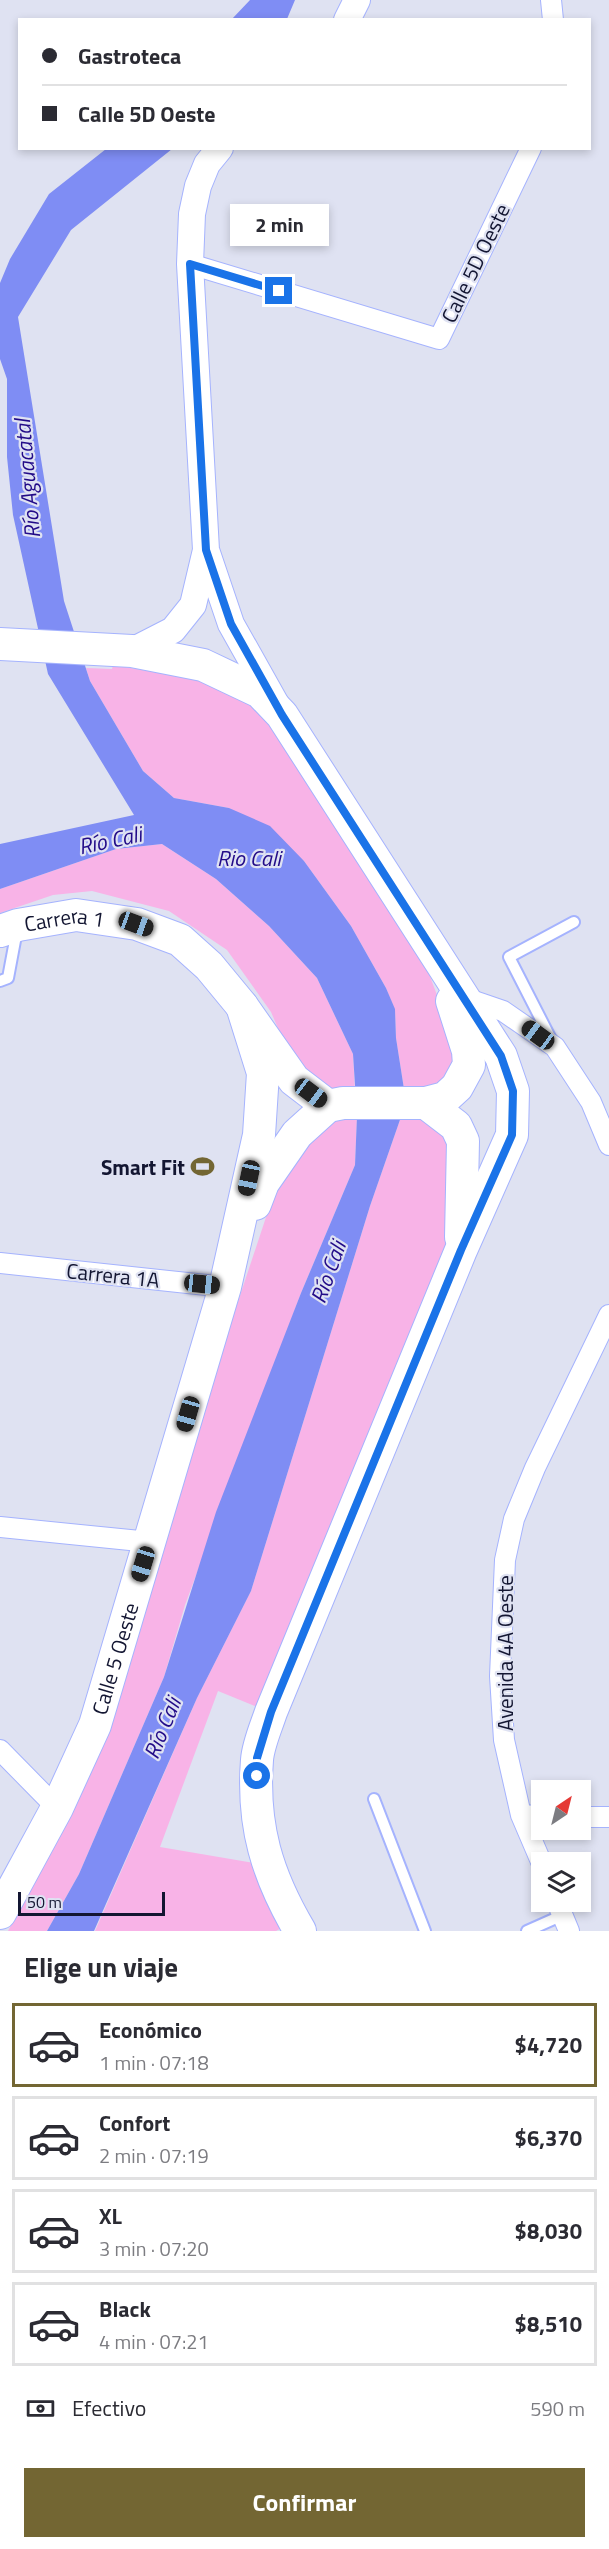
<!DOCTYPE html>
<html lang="es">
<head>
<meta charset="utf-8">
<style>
	:root { --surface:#fff; --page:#f2f2f3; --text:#2b2b33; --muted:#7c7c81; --line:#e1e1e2; --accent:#736633 }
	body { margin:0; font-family:"Titillium Web",sans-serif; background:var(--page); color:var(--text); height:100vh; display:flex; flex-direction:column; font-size:22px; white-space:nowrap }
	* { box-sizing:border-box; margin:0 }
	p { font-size:20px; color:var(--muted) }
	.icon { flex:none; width:33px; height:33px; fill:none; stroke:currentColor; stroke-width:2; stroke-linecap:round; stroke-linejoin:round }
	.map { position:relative; height:1931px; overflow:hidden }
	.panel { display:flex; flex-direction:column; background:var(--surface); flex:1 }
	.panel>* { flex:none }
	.top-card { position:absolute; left:18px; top:18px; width:573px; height:132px; border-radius:0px; box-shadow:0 3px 9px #0003; display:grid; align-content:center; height:132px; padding:0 24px; background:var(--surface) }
	.needle { width:39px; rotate:35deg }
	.buttons { position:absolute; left:531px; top:1780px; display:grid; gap:12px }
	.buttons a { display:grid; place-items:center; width:60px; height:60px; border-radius:0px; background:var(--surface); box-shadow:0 3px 9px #0003; font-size:30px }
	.scale { position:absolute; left:18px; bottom:15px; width:147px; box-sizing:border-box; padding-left:6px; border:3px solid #131632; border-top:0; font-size:16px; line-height:21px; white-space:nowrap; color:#131632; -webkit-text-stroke:4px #dfe2f2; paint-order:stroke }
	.end { position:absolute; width:27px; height:27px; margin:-14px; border:8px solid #1a73e8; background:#fff; box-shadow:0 0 0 3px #fff }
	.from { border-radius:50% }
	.bubble { position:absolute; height:42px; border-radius:0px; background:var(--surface); box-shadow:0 3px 9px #0003; font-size:20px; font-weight:700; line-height:42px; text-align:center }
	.car { position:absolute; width:18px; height:36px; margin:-18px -9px; border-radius:8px; box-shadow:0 0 4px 2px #0007; background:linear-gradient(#222 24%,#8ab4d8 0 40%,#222 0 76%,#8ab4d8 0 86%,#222 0) }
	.top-card b { display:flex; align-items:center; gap:21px; height:57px; font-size:22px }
	.top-card b+b { border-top:2px solid var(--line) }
	.top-card i { width:15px; height:15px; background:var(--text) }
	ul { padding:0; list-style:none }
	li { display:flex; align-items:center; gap:18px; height:84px; margin:0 12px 9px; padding:0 12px; border:3px solid var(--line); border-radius:0px }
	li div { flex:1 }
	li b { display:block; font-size:22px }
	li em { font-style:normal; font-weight:700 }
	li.active { border-color:var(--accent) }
	li>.icon { width:54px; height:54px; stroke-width:1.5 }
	h2 { padding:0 24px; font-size:27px; line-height:72px }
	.pay { display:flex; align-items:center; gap:15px; height:66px; padding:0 24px; font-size:22px }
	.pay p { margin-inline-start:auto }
	.action { display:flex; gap:12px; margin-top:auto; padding:12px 24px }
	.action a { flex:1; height:69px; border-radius:0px; background:var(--accent); color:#fff; font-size:24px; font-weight:700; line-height:69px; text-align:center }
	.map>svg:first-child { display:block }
</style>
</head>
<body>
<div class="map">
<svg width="609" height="1931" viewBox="0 0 609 1931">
	<rect width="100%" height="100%" fill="#dfe2f2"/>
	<!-- green -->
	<path fill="#f8b3e7" d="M113,665L201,680L250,705L268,722L425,963L453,1038L455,1065L436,1088L404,1089L396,1038L395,1010L386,988L351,926L304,861L229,808L174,798L143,771L90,681L86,668L112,669Z
		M162,844L216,879L269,926L317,978L353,1054L355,1091H325L292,1061L271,1012L227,950L169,911L92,891L53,895L0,913V889L116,849Z
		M415,1112L456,1144L446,1248L257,1707L218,1691L160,1847L254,1863L285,1926L276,1931H95L197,1698L251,1591L370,1206L402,1114Z
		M331,1115L357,1116L355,1165L301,1293L185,1605L164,1677L79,1874L47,1931H8L67,1818L274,1193L306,1145Z"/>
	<!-- water -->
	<path fill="#7f8df4" d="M250,0H295L287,19H232Z
		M106,149H172L71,230L18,317L64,601L90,681L143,771L174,798L229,808L270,826L304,861L351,926L386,988L395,1009L396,1038L404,1089L402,1114L370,1206L251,1591L197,1698L94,1931H47L79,1874L164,1677L216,1512L301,1293L355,1165L357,1116L353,1054L317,978L269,926L216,879L162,844L116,849L0,889V844L134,815L48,674L13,515L7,457V379L0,359V283L10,259L49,194Z"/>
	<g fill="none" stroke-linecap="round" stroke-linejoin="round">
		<defs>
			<path id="service" d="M0,981L8,978L17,930
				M552,1041L509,957L574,922
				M374,1799L425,1931
				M527,1931L563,1915"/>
			<path id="minor" d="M551,0L553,20
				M190,264L439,339L531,148
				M465,998L503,1011L555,1047L591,1102L609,1145
				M0,1263L225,1287
				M0,1527L150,1542
				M0,1750L57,1808
				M521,1815L542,1816
				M580,1817H609
				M542,1864L521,1815L504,1740L500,1676L505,1560L514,1519L535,1468L609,1315
				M557,1902L569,1931"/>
			<path id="tertiary" d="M347,20L357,0
				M220,148L207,164L198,186L192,214L190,264L206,550L231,624L276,704
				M132,651L173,630L193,605L206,550"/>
			<g id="primary">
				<path d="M0,644L132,651L203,665L260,692L282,715L501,1056L513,1091L512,1135L461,1250L271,1712C266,1727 258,1745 257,1760C252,1826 267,1875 300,1931"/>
				<path id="s1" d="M0,931L18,925L76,915L137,924L180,940L209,966L242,1006L294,1080L328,1106"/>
				<path d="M426,1103L456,1126L463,1141L461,1237"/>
				<path d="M255,1204L263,1183L297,1134L328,1106L343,1103H426L445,1098L457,1087L469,1065L468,1051L452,1001"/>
				<path id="s2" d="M0,1913L57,1808L95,1725L225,1287L259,1135L263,1073L242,1006"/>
			</g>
		</defs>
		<!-- service casing -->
		<use href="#service" stroke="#a5b3fe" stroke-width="14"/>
		<!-- minor casing -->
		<use href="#minor" stroke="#a5b3fe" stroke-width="22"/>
		<!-- tertiary casing -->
		<use href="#tertiary" stroke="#a5b3fe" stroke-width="28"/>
		<!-- primary casing -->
		<use href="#primary" stroke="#a5b3fe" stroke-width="34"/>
		<!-- service -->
		<use href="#service" stroke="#fff" stroke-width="10"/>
		<!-- minor -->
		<use href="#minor" stroke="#fff" stroke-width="20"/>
		<!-- tertiary -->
		<use href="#tertiary" stroke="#fff" stroke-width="26"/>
		<!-- primary -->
		<use href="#primary" stroke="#fff" stroke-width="32"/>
	</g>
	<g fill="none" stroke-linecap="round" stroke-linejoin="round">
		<!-- route -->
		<path stroke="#1a73e8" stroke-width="8" d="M257,1776V1758L271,1712L461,1250L512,1135L513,1091L501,1056L282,715L231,624L206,550L190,264L279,291"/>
	</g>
	<!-- icons -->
	<defs>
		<symbol id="stadium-bare" viewBox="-9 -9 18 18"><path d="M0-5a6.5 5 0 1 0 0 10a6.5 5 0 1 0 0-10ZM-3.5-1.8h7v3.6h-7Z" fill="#736633" stroke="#dfe2f2" stroke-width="2.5" paint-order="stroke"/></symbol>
	</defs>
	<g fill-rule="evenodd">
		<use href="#stadium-bare" x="186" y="1150" width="33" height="33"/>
	</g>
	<g text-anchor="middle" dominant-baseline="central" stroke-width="4.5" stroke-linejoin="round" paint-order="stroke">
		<!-- street labels -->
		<g font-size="21" fill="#131632" stroke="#dfe2f2">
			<text transform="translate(475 263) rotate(-64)">Calle 5D Oeste</text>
			<text stroke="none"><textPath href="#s1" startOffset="66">Carrera 1</textPath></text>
			<text transform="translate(113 1275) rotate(6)">Carrera 1A</text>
			<text transform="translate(505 1653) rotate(-90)">Avenida 4A Oeste</text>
			<text stroke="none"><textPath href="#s2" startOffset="280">Calle 5 Oeste</textPath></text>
		</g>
		<!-- poi labels -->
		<g font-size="21" font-weight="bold" fill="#131632" stroke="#dfe2f2" text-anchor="end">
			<text x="185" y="1167">Smart Fit</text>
		</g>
		<!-- water labels -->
		<g font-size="22" font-style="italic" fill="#220b88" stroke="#dfe2f2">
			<text transform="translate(27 479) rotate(-95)">Río Aguacatal</text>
			<text transform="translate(110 840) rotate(-12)">Río Cali</text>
			<text x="249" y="858">Rio Cali</text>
			<text transform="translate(328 1272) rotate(-70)">Río Cali</text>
			<text transform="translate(162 1728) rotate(-68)">Río Cali</text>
		</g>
	</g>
</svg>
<div class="buttons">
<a><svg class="needle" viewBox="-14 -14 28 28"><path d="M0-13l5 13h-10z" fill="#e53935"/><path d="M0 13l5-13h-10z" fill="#7c7c81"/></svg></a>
<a><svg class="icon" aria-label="layers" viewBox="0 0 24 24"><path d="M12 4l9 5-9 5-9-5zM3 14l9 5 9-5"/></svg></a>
</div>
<div class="scale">50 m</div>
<i class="end from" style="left:257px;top:1776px"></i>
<i class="end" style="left:279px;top:291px"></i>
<div class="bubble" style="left:230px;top:204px;width:99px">2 min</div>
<i class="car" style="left:136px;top:924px;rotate:110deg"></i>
<i class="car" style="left:538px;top:1035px;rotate:306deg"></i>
<i class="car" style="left:311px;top:1093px;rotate:127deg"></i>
<i class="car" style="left:249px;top:1178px;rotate:192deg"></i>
<i class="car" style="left:202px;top:1284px;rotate:96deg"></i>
<i class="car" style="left:188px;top:1414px;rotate:196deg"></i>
<i class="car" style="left:143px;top:1564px;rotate:197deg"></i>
<div class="top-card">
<b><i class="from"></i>Gastroteca</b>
<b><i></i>Calle 5D Oeste</b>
</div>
</div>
<section class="panel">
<h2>Elige un viaje</h2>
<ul>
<li class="active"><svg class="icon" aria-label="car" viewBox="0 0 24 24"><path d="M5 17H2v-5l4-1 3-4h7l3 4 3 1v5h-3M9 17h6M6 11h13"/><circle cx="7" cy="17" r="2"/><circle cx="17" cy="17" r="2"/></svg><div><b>Económico</b><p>1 min · 07:18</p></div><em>$4,720</em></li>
<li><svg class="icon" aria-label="car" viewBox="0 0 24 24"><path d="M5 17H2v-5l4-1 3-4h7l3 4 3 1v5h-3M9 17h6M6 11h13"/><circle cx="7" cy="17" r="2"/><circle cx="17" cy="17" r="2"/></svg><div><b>Confort</b><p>2 min · 07:19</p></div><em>$6,370</em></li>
<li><svg class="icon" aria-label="car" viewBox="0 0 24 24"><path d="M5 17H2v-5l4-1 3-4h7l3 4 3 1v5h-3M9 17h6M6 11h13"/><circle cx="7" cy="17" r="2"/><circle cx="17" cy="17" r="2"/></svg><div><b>XL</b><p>3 min · 07:20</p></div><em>$8,030</em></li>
<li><svg class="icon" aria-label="car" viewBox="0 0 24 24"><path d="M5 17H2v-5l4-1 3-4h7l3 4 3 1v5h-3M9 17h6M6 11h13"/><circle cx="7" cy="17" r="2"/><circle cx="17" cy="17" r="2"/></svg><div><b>Black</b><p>4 min · 07:21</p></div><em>$8,510</em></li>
</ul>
<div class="pay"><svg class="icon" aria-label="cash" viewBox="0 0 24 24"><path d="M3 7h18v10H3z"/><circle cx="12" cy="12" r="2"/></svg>Efectivo<p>590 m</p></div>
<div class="action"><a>Confirmar</a></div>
</section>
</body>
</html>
